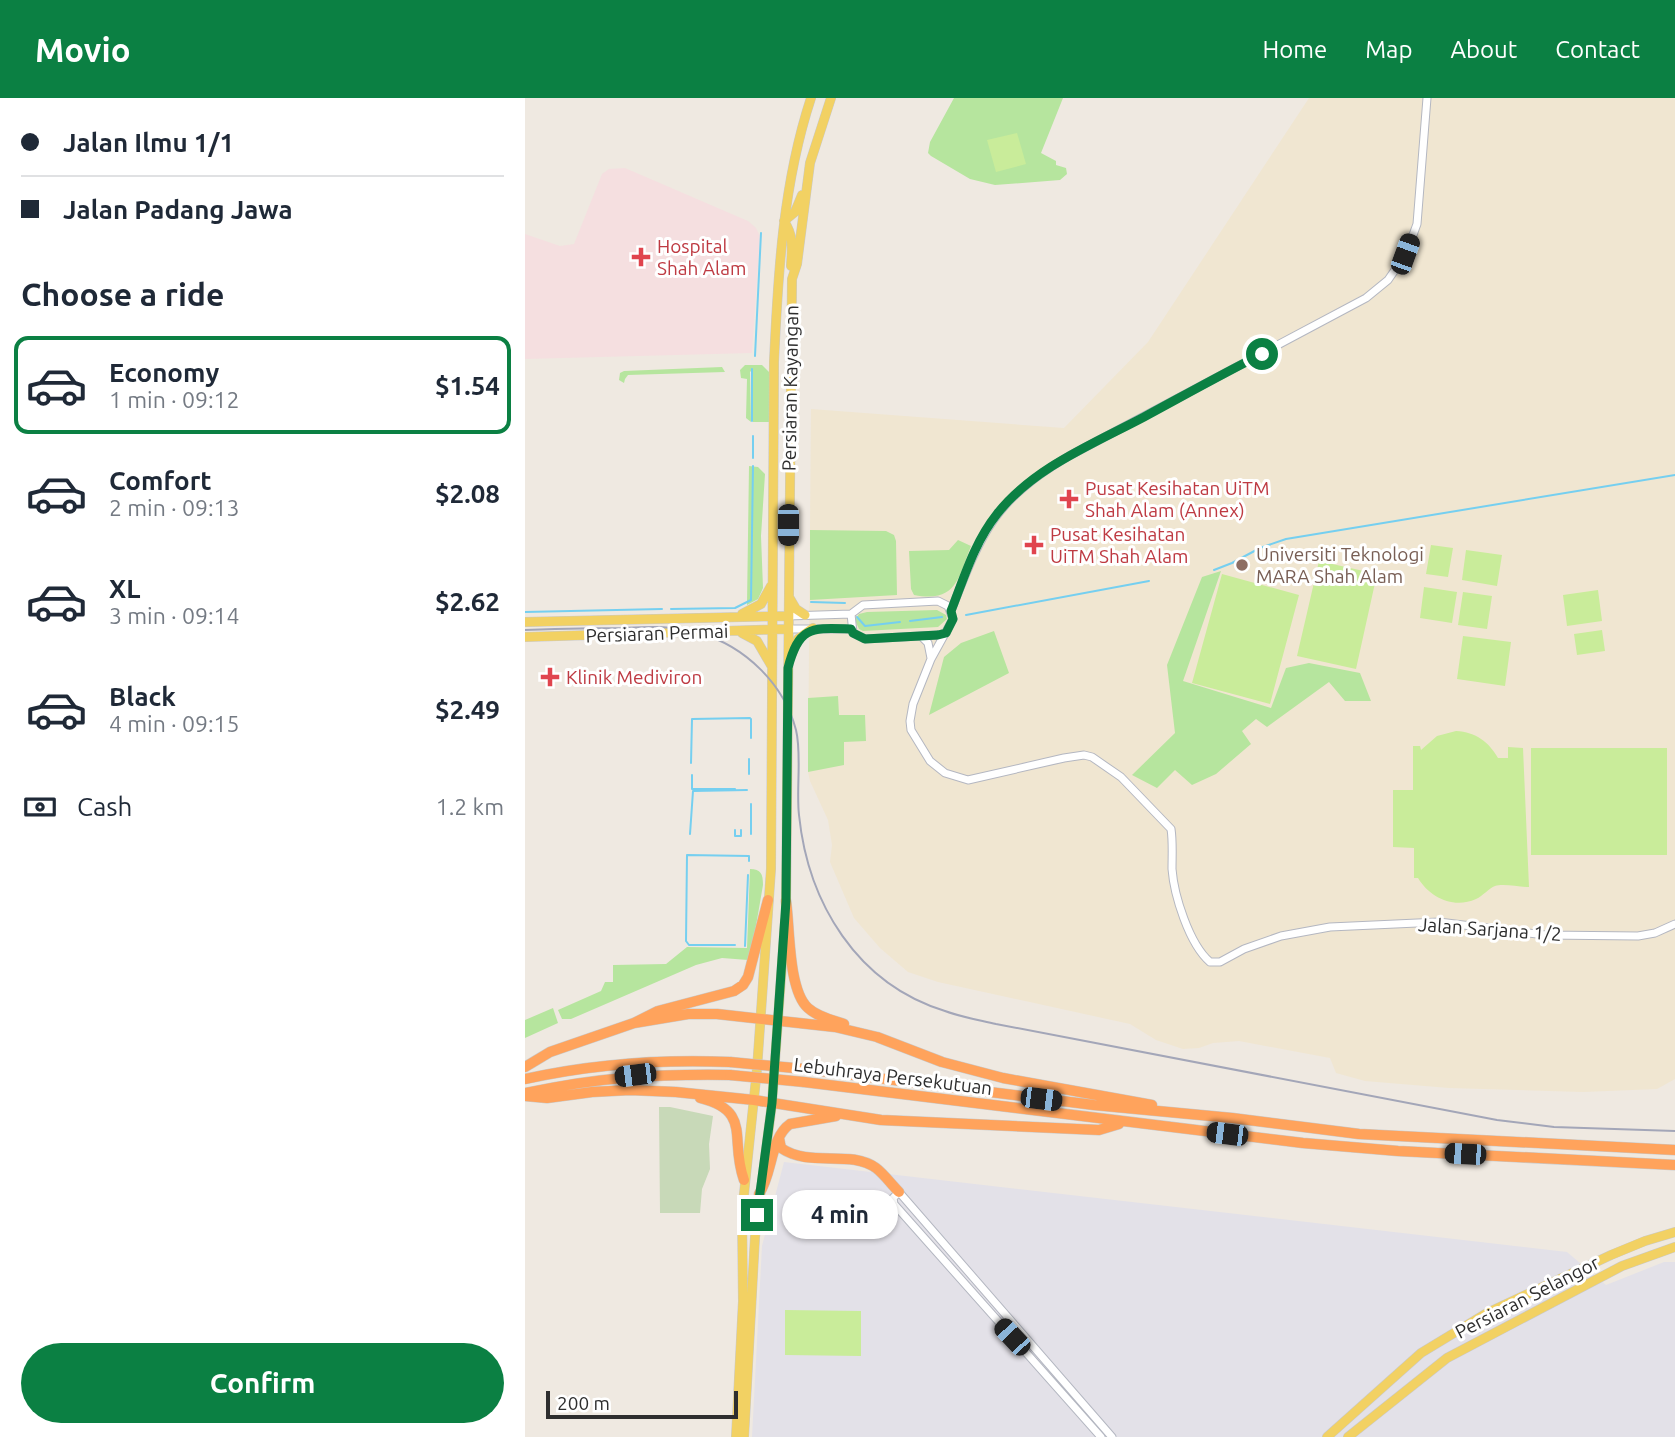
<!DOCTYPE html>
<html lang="en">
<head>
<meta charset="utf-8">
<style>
	:root { --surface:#fff; --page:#f2f2f3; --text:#1f2937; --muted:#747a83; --line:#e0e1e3; --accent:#0b8043 }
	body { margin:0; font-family:Ubuntu,sans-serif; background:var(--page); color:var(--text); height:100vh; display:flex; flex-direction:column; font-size:26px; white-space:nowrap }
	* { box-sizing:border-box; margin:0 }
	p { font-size:23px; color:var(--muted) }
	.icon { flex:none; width:38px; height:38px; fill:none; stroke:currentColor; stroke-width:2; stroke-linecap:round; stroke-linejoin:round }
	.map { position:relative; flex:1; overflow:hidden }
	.panel { display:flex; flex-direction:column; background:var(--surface); width:525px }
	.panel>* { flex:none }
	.top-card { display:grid; align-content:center; height:154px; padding:0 21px; background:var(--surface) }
	.scale { position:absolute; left:21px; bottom:18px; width:192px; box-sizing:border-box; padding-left:7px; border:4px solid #2e2e2e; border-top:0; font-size:19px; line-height:24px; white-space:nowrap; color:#2e2e2e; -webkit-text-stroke:5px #fff; paint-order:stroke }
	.end { position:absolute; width:32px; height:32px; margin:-16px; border:9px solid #0b8043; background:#fff; box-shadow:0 0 0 4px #fff }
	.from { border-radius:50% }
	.bubble { position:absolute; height:49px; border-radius:24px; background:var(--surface); box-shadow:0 2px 5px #0004; font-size:23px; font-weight:700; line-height:49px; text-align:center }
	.car { position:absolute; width:21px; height:42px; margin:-21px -10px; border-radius:9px; box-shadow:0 0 5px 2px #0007; background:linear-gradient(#222 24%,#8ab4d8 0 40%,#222 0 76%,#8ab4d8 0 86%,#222 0) }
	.top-card b { display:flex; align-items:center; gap:24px; height:66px; font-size:26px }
	.top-card b+b { border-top:2px solid var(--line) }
	.top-card i { width:18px; height:18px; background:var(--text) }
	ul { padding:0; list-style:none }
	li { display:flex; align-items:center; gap:21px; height:98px; margin:0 14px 10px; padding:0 7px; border:4px solid transparent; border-radius:14px }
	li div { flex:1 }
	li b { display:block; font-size:26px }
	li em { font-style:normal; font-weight:700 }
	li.current { border-color:var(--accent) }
	li>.icon { width:63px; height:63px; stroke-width:1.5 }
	h2 { padding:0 21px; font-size:32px; line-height:84px }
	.pay { display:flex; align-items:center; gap:18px; height:77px; padding:0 21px; font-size:26px }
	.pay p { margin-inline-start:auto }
	.cta { display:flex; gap:14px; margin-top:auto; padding:14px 21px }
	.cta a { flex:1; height:80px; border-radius:42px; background:var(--accent); color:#fff; font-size:28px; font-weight:700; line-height:80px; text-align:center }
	header { display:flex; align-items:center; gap:42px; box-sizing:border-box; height:98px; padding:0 35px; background:var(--accent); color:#fff }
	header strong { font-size:33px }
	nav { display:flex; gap:38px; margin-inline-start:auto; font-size:24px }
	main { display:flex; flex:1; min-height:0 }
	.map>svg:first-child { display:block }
</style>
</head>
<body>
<header>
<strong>Movio</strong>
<nav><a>Home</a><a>Map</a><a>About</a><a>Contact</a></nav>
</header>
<main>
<section class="panel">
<div class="top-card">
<b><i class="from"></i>Jalan Ilmu 1/1</b>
<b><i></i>Jalan Padang Jawa</b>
</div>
<h2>Choose a ride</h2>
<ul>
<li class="current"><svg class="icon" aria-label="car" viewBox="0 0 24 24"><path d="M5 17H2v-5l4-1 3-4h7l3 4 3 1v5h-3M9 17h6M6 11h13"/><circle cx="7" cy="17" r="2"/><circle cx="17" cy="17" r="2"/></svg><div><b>Economy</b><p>1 min · 09:12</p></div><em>$1.54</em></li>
<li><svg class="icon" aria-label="car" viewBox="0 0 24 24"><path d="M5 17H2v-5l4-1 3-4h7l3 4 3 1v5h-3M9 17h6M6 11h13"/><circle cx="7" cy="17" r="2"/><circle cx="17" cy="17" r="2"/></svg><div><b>Comfort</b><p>2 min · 09:13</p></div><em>$2.08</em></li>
<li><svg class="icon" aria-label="car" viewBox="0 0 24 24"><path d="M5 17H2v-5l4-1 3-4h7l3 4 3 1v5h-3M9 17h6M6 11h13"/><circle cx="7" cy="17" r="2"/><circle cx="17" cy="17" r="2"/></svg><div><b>XL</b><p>3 min · 09:14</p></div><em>$2.62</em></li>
<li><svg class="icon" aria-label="car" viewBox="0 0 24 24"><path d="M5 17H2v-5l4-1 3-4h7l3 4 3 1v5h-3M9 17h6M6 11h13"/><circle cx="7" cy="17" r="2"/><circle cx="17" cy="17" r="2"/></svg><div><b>Black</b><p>4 min · 09:15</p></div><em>$2.49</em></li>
</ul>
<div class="pay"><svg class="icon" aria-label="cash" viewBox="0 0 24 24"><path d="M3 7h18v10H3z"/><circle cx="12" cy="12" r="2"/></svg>Cash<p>1.2 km</p></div>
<div class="cta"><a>Confirm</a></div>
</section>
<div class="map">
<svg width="1150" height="1339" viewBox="0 0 1150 1339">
	<rect width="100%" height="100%" fill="#efe9e1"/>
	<!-- industrial -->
	<path fill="#e3e1e8" d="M259,1064L1042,1154L1081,1187L1139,1164H1150V1339H227L237,1148Z"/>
	<!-- education -->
	<path fill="#f0e6d1" d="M784,0H1150V981L1132,991L1058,994L924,990L840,983L811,975L805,960L714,943L688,945L674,950L658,951L631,942L605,926L413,884L383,874L355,850L329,820L305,764L307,747L303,722L285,683L283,674L286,311L539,330L623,244Z"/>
	<!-- medical -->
	<path fill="#f5dfe0" d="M100,70L223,123L231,130L235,138L227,255L0,261V136L35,148L49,146L77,76L84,71Z"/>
	<!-- green -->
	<path fill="#b6e59e" d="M429,0H538L516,55L531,63V67L541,70L542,76L535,82L470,87L445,81L406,58L403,55L405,44Z
		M220,267H237L245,275L244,324H228V276L225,273L226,324L221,320L222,281L216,280L215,272Z
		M197,269L200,274L103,277L100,281L99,285L94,282L95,275L99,273Z
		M224,368L233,369L240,376L236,438L238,490L233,501L222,507Z
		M285,432L361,433L369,437L371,443L372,497L285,502Z
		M433,442L446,448C433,480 432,505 389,497L386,491L384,453L424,452Z
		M696,473L658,583L746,610L761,570L784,565L835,575L846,603H820L804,584L742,629L731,621L717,633L726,646L691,676L667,687L650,672L632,690L607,677L650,635L642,567L677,479Z
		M412,512L421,517L422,521L413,529L338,533L334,531L330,522L334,516L342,514Z
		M469,533L484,575L404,617L419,559L436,545Z
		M313,598L314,617H340L341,643L319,644V667L283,674V600Z
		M225,771C236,771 238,776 238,787L227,851L223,862L197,860L171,867L46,921H37L33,912L76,893L80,884H88V867L141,866L162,849L222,850Z
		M28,910L33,925L0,940V922Z"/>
	<!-- cemetery -->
	<path fill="#c8d9b8" d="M134,1009H145L188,1018L184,1046L185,1071L177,1091L175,1115H135Z"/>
	<!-- pitch -->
	<path fill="#c9ec9a" d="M492,35L501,66L471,74L462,42Z
		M906,447L928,450L923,479L901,476Z
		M941,452L977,457L972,488L937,482Z
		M794,463L852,476L831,571L772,558Z
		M697,476L774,497L745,606L667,585Z
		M899,489L932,494L927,525L895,520Z
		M1073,492L1077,523L1042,528L1038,497Z
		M938,494L967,498L962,531L933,527Z
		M1077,532L1080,553L1052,557L1049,536Z
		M938,538L986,544L980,588L932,581Z
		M931,633C951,634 964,644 973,660H983V649L998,650L1004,789C994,789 978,785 970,788C964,790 958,798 951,801C929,811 905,800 893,780H889V750L868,749V692H888V648H895L896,652L912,638Z
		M1006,650H1142V757H1006Z
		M260,1212L336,1213V1258L260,1257Z"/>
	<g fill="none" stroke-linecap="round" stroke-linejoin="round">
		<!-- stream -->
		<path stroke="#75cff0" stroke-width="2" d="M230,258L236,135
			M227,323V271
			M228,360V338
			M689,472L707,465L735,450L761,441L1150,377
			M286,504L320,505
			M146,511L210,510L226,502L228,368
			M0,514L137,511
			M441,517L624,483
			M332,519L340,528L375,524
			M385,523L417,519
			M226,621V640
			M166,665L167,621L225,620
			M224,676V661
			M167,677V691H210
			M210,732V738H216V732
			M165,736L168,693L222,692
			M226,736V706
			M164,847L161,843L162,757L224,758V763
			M165,847H210
			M220,848L223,777"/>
		<defs>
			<path id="minor" d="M426,513C457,434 468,403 544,358L841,200L863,182L881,156L892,126L902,0
				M263,518L326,516
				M263,531H326
				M421,535L413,537L340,541L328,535L326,516L338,507L413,503L423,508L428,521L406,561L388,606L385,623L386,632L405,663L420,675L443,682L539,660L559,657L567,659L596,679L646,731C648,744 647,757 647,771C649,797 664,846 685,864H695L719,851L756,838L805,829L914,824L1020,837L1113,838L1130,835L1150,826
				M396,538L403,545L406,560
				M576,1339L369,1106L368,1100L374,1094L587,1339"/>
			<path id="major" d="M259,123C269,138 267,150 266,168
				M259,123L270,114L277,97
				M264,499L271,511L280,517
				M217,516L236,506L246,488
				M0,524L263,518
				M217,535L232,543L246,567
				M0,539L263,531
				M266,558L273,541L288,530
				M261,809L267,181L272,166L285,65L306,0
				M211,1339L218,1203L217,1115L232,971L246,771L249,264C253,175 258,85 286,0
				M219,1339L230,1139L247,1005L260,823
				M802,1339L896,1255L962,1215L1086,1157L1120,1143L1150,1134
				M823,1339L922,1260L1097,1168L1150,1149"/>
			<path id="highway" d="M261,803C265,830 263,892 283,910C293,919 307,922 319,926
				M109,925L163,916H192L310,929L352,939L417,964L478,980L627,1007
				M0,969L25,954L109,925L133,913L209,893L218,887L223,879L243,802
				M280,971L569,1007L707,1020L834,1036L1150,1052
				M0,981C68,966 135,961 205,964
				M279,984L778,1045L873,1053L1150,1067
				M1,995C74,979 131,976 205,977
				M0,998L22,1000L67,994L105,992L151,994L229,1002L356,1022L574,1032L594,1026
				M175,1000C228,1013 204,1041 219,1082
				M254,1040L256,1050C285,1070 325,1051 351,1070C359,1076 366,1086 374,1094
				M234,1096C248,1075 245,1040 265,1026L311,1018"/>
		</defs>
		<!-- minor casing -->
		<use href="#minor" stroke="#b4b7c1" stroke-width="9"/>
		<!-- major casing -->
		<use href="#major" stroke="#c9c9c9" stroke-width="10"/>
		<!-- highway casing -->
		<use href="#highway" stroke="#c9c9c9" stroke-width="11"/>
		<!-- minor -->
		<use href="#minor" stroke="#fff" stroke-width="7"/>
		<!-- major -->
		<use href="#major" stroke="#f2d163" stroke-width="9"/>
		<!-- highway -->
		<use href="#highway" stroke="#ffa35c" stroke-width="10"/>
		<!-- tram -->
		<path stroke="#a3a6b8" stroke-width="2" d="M0,532C32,531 64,530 95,530C121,529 149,527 174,535C220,548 259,586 271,632C277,656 271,692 274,717C283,805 332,886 420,913C436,919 454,922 471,926L972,1022L1029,1029L1150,1033"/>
		<defs>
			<path id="highway-bridge" d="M205,964L280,971
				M205,977L279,984"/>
		</defs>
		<!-- highway-bridge casing -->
		<use href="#highway-bridge" stroke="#c9c9c9" stroke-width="11" stroke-linecap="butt"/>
		<!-- highway-bridge -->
		<use href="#highway-bridge" stroke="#ffa35c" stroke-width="10"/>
	</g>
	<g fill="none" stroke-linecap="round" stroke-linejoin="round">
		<!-- route -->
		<path stroke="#0b8043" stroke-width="9" d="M232,1117L247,1005L261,803L263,570C274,527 287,530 326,531L328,535L340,541L413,537L421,535L428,521L426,513C439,480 449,445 472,416C508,370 568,346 619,319C658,298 697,276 737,256"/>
	</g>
	<!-- markers -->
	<g fill="#e0444e" stroke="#fff" stroke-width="2.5">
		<path d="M112.5 148.5h7v7h7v7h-7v7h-7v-7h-7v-7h7z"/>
		<path d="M540.5 390.5h7v7h7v7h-7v7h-7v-7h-7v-7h7z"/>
		<path d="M505.5 436.5h7v7h7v7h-7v7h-7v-7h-7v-7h7z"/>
		<path d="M21.5 568.5h7v7h7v7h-7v7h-7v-7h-7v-7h7z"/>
	</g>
	<circle fill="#8d6e63" stroke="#fff" stroke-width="2.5" cx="717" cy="467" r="7"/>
	<g text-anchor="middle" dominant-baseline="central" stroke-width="6" stroke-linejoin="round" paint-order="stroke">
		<!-- health labels -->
		<g font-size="19" fill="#be3a42" stroke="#fff" text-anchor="start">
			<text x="132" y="148">Hospital<tspan x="132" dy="22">Shah Alam</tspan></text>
			<text x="560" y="390">Pusat Kesihatan UiTM<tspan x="560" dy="22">Shah Alam (Annex)</tspan></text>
			<text x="525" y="436">Pusat Kesihatan<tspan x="525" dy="22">UiTM Shah Alam</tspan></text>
			<text x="41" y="579">Klinik Mediviron</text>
		</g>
		<!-- street labels -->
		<g font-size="19" fill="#2e2e2e" stroke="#fff">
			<text transform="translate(265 290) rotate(-89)">Persiaran Kayangan</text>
			<text transform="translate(132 535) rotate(-2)">Persiaran Permai</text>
			<text transform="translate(965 831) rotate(4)">Jalan Sarjana 1/2</text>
			<text transform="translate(368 978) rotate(7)">Lebuhraya Persekutuan</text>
			<text transform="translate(1002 1199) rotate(-27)">Persiaran Selangor</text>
		</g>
		<!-- education labels -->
		<g font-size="19" fill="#785e54" stroke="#fff" text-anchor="start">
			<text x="731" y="456">Universiti Teknologi<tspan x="731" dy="22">MARA Shah Alam</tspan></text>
		</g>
	</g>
</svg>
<div class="scale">200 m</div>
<i class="end from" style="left:737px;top:256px"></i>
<i class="end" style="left:232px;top:1117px"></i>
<div class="bubble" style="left:257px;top:1092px;width:116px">4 min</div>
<i class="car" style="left:880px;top:156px;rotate:20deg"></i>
<i class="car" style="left:263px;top:427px;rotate:180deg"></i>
<i class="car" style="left:110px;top:977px;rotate:263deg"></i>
<i class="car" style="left:516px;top:1001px;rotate:97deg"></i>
<i class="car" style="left:702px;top:1036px;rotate:277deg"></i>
<i class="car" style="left:940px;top:1056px;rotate:273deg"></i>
<i class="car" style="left:487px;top:1239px;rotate:317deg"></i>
</div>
</main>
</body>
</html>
